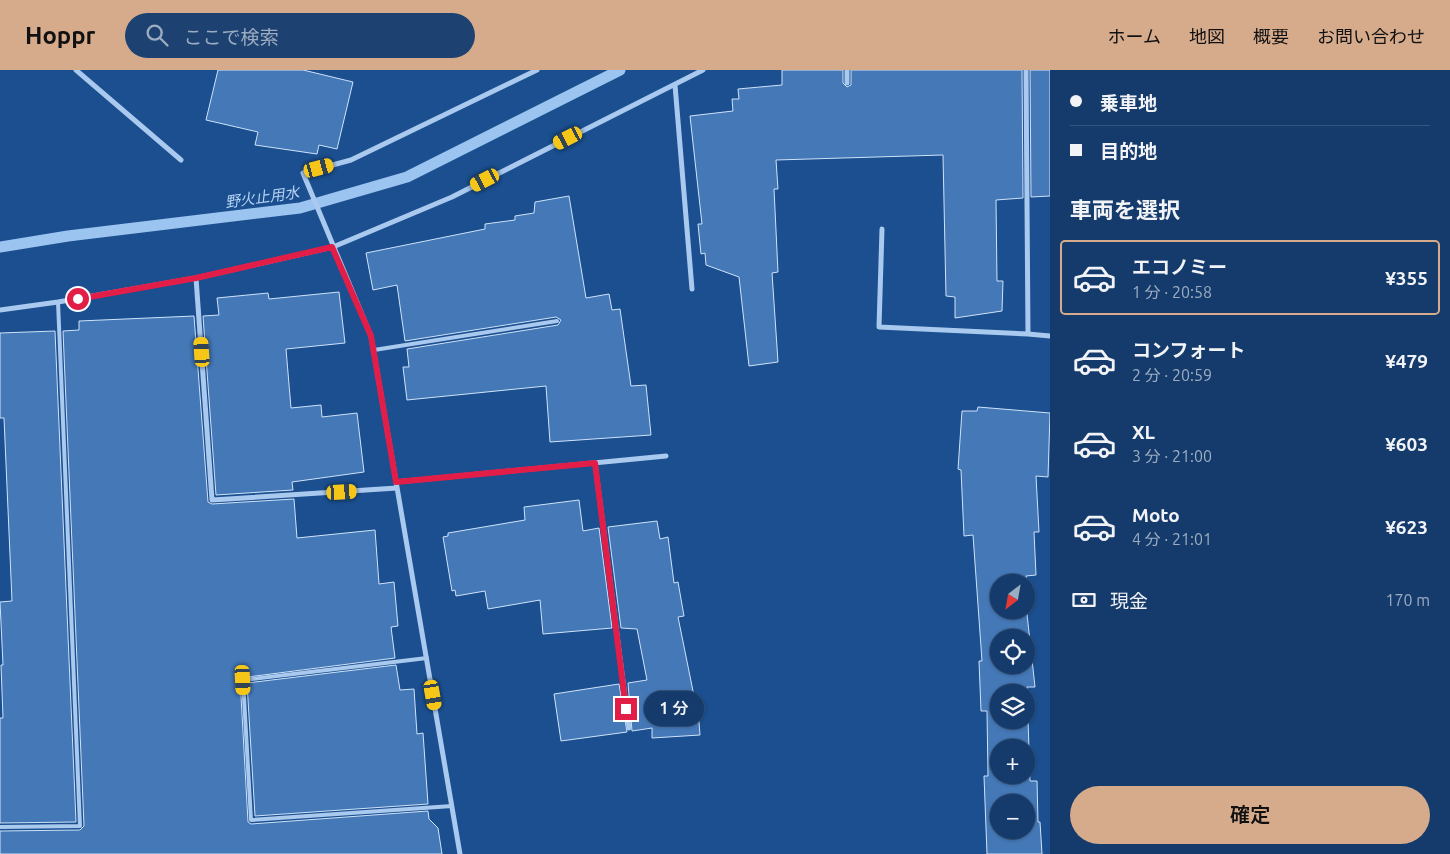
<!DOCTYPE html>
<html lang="ja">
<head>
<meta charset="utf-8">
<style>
	:root { --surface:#143b6b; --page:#1d4271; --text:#f1f3f6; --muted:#9dadc1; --line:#33557e; --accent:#d6ab8b }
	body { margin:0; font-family:Ubuntu,"Noto Sans JP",sans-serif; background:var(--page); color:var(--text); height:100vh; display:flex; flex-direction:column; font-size:19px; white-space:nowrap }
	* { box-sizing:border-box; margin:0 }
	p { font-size:16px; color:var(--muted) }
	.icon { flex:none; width:28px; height:28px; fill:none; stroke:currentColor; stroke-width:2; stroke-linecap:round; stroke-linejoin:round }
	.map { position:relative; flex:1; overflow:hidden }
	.details { display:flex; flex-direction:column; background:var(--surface); width:400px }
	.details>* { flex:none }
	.guide { display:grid; align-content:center; height:110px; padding:0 20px; background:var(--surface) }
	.needle { width:32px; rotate:211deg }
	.buttons { position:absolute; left:990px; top:504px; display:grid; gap:10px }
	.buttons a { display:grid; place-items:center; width:45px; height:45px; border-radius:50%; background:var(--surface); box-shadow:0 1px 4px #0004,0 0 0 1px var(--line); font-size:25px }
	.end { position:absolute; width:22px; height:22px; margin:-11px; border:6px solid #e11d48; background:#fff; box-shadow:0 0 0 2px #fff }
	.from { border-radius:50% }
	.bubble { position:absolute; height:35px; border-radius:18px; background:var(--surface); box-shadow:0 1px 4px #0004,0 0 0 1px var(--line); font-size:16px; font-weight:600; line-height:35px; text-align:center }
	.car { position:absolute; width:15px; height:30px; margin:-15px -8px; border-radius:6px; box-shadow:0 0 4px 1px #0007; background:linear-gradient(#f5c518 24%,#345 0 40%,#f5c518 0 76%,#345 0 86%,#f5c518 0) }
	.guide b { display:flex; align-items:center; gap:18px; height:48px; font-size:19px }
	.guide b+b { border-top:1px solid var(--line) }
	.guide i { width:12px; height:12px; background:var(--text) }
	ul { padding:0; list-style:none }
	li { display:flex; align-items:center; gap:15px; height:75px; margin:0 10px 8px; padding:0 10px; border:2px solid transparent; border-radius:5px }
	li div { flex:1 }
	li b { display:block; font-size:19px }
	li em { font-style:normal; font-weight:600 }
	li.selected { border-color:var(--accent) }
	li>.icon { width:45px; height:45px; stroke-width:1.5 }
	h2 { padding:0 20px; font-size:22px; line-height:60px }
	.pay { display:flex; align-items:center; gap:12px; height:55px; padding:0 20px; font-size:19px }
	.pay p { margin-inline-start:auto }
	.primary-button { display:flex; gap:10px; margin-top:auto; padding:10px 20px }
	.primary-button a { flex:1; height:58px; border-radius:30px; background:var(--accent); color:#111; font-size:20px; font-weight:600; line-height:58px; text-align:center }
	header { display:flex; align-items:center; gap:30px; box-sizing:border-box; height:70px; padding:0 25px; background:var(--accent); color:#111 }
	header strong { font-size:24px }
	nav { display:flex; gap:28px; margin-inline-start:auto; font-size:18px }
	.search { width:350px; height:45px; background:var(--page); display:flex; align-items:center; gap:12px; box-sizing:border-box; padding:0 18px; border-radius:28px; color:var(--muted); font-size:19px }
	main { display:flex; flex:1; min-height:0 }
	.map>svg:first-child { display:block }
</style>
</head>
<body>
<header>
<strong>Hoppr</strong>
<div class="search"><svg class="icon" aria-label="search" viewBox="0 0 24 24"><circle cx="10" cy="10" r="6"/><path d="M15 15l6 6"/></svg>ここで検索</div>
<nav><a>ホーム</a><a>地図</a><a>概要</a><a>お問い合わせ</a></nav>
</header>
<main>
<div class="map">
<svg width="1050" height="784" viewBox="0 0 1050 784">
	<rect width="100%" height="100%" fill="#1b4f8f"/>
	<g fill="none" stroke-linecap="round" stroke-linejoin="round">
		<!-- stream -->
		<path stroke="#9cc4f0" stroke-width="11" d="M0,177L68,166L300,138L407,107L620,0"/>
	</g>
	<!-- building -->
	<path fill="#4478b7" stroke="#cfe3fa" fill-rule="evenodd" d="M218,0H303L353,12L337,79L319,75L317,84L255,75L258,62L206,50Z
		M782,0H843V13L847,17L851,15V0H1022L1023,128L996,130L997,211H1003L1002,241L955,248V227L946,226L943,85L776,90L778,119H774L778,202L772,203L778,292L749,296L739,207L706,195L705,183L701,184L698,154H702L690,46L733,41L732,29H739L738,19L782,15Z
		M1030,0H1050V126L1031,127Z
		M569,126L586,228L609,224L612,240L620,239L631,316L646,315L651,365L550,372L546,316L407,330L403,297H409L407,279L558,255L561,250L556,247L405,271L397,215L373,220L366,183L485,159V154L515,150V146L534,143L535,132Z
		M339,222L345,273L286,279L291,338L321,335L322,347L357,343L364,402L292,412L293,420L216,425L203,246L219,245L217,228L268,223L269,229Z
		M194,246L208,432L212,434L294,429L297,468L375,460L379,514L394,512L398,556L391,557L395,588L240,608L248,752L251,754L428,741L429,749L438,758L442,784H0V761L80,760L84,756L63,261L79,260V251Z
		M55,261L76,752L0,753V648H3L1,595H3L0,532L12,531L4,348H0V263Z
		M978,337L1050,343L1048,407L1036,406L1039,462H1034L1036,505L1026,506L1027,520L1026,512H999V540H1026V535L1035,617H1027L1030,711H1037L1038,752H1040L1042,784H987L984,706H988L987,641H981L979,591H982L973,465L964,466L961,400L958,399L962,341H977ZM999,568H1026V595H999ZM999,622H1026V650H999ZM999,678H1026V705H999ZM999,732H1026V760H999Z
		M579,430L583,461L599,458L612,558L543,564L540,530L488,539L485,521L456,526L455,520L452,521L443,467L448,466V463L525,450L524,437Z
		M657,451L660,469L668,467L674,513L678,512L684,546L678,547L694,626H697L700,665L652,668V658L632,661L628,613L647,610L637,559L621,558L608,457Z
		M396,595L400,620L414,619L417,664L423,663L428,734L255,746L247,613Z
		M619,614L627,662L561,671L554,624Z"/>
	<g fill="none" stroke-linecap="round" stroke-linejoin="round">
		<!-- service -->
		<path stroke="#a9c9ee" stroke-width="4" d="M374,280L557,251
			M427,588L243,610L251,750L452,736
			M0,757L80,756L58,232"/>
		<!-- minor -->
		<path stroke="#a9c9ee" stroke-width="5" d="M76,0L181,90
			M1026,0L1028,264L1050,266
			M847,13V0
			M675,15L692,219
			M882,159L879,257L1028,264
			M196,208L212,430L397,418
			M0,240L58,232L196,208L333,177L452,127L703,0
			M595,393L629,658
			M396,412L666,386
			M460,784L371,266L303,103L351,90L537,0"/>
	</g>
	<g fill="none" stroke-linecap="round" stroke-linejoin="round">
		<!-- route -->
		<path stroke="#e11d48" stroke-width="6" d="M78,229L196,208L332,177L371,266L396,412L595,393L626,639"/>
	</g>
	<g text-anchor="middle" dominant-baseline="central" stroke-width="4.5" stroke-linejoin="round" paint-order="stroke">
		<!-- water labels -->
		<g font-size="15" font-style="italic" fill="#b5d3f5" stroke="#1b4f8f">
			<text transform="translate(262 127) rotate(-8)">野火止用水</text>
		</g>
	</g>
</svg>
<div class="buttons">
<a><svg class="needle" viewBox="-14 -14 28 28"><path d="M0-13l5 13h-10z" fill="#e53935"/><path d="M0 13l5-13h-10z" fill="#9dadc1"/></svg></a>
<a><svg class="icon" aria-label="locate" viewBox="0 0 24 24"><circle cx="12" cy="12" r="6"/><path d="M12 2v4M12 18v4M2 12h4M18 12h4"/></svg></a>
<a><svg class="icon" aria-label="layers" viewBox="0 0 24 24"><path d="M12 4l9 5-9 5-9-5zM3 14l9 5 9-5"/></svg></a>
<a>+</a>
<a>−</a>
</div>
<i class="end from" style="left:78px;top:229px"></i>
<i class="end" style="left:626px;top:639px"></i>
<div class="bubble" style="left:644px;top:621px;width:60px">1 分</div>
<i class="car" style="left:568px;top:68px;rotate:243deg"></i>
<i class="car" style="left:319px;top:98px;rotate:75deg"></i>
<i class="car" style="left:485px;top:110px;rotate:243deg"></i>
<i class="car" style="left:202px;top:282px;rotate:356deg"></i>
<i class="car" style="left:342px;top:422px;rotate:87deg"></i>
<i class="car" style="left:243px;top:610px;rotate:177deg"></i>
<i class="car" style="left:433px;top:625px;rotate:170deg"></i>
</div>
<section class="details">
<div class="guide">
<b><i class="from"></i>乗車地</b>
<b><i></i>目的地</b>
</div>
<h2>車両を選択</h2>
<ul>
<li class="selected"><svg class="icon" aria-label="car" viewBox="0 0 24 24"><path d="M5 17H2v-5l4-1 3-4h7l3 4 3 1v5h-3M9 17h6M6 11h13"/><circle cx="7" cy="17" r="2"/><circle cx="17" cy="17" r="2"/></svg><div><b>エコノミー</b><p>1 分 · 20:58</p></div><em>¥355</em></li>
<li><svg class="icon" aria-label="car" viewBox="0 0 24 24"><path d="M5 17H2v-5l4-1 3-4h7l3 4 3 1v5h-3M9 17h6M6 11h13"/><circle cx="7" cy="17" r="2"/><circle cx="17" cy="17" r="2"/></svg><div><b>コンフォート</b><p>2 分 · 20:59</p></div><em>¥479</em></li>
<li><svg class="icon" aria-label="car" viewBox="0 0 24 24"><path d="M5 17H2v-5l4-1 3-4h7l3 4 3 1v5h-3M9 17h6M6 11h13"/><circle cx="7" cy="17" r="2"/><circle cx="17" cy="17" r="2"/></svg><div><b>XL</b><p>3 分 · 21:00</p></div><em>¥603</em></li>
<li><svg class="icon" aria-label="car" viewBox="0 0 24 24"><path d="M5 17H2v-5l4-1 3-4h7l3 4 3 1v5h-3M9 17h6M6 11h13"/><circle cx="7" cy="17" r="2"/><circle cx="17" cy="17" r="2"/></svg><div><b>Moto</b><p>4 分 · 21:01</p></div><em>¥623</em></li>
</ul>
<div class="pay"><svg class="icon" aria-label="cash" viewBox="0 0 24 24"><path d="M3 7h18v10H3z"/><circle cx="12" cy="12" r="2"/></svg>現金<p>170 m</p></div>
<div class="primary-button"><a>確定</a></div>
</section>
</main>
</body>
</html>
